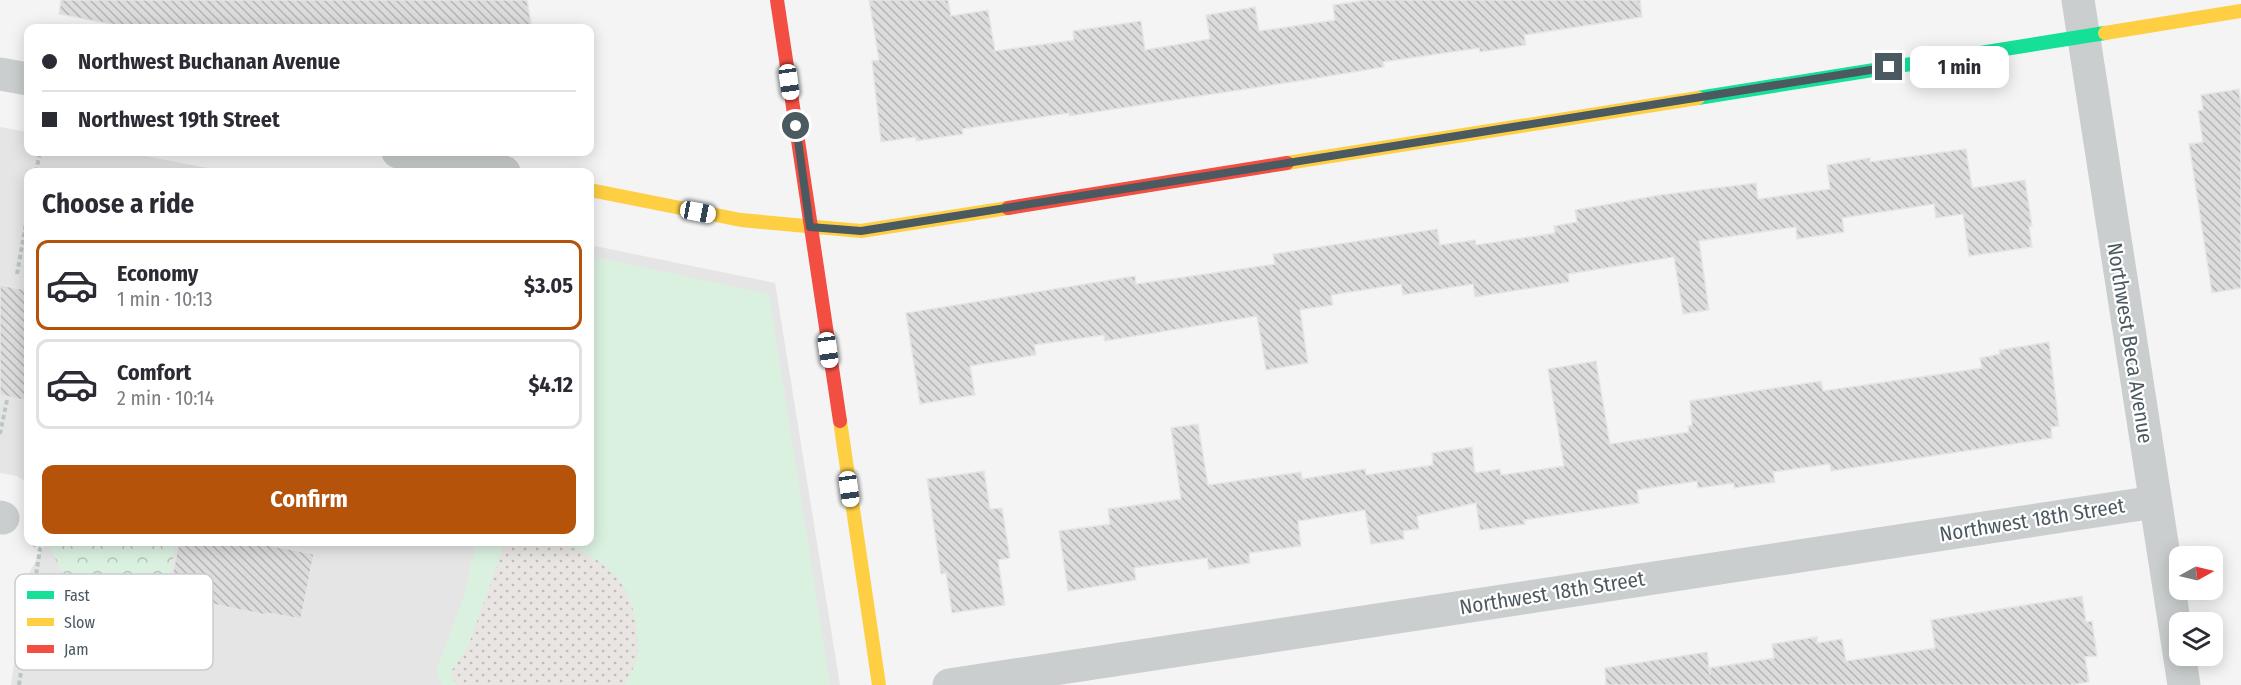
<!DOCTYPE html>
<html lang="en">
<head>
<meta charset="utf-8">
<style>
	:root { --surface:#fff; --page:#f7f7f7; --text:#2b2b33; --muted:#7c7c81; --line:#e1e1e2; --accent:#b45309 }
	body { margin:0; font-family:"Fira Sans Condensed",sans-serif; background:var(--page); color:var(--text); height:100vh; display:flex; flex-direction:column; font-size:22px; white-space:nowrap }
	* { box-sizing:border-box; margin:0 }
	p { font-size:20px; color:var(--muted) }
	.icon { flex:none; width:33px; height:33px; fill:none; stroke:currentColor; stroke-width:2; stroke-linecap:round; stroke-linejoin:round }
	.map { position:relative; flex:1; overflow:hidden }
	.side { position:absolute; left:24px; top:168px; width:570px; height:378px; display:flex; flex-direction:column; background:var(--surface); border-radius:12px; box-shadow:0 3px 15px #0003 }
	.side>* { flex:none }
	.hud { position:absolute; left:24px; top:24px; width:570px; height:132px; border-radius:12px; box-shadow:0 3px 15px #0003; display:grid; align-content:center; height:132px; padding:0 18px; background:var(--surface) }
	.needle { width:39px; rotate:82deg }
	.buttons { position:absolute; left:2169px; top:546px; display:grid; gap:12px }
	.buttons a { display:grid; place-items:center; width:54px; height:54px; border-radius:12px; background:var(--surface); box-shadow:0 3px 15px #0003; font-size:30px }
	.end { position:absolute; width:27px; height:27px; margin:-14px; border:8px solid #4b5960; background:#fff; box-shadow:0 0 0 3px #fff }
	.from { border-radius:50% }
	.bubble { position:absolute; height:42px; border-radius:12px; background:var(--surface); box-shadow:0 3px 15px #0003; font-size:20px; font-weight:700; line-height:42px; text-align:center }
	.car { position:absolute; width:18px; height:36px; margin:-18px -9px; border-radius:8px; box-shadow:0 0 4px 2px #0007; background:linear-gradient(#fff 24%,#345 0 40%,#fff 0 76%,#345 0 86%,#fff 0) }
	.hud b { display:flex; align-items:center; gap:21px; height:57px; font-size:22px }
	.hud b+b { border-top:2px solid var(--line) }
	.hud i { width:15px; height:15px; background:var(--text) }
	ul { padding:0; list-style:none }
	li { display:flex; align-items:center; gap:18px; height:90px; margin:0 12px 9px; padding:0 6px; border:3px solid var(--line); border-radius:12px }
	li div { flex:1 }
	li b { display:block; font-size:22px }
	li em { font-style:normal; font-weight:700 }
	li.active { border-color:var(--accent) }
	li>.icon { width:54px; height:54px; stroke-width:1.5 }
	h2 { padding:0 18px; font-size:27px; line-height:72px }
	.primary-button { display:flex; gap:12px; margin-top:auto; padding:12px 18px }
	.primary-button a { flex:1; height:69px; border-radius:12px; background:var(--accent); color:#fff; font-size:24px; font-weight:700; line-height:69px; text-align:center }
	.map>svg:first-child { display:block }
</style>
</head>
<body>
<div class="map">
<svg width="2241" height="685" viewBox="0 0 2241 685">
	<defs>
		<pattern id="sand-dots" width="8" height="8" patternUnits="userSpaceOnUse" patternTransform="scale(1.5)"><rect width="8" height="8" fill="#e8e5e2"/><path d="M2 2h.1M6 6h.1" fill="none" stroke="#bebdbb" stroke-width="1.8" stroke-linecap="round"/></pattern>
		<pattern id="park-crowns" width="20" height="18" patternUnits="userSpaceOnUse" patternTransform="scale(1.5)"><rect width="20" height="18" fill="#daf1e0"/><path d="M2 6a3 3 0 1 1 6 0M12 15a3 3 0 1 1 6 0" fill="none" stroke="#b3c6b9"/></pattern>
		<pattern id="building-back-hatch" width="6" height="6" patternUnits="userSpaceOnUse" patternTransform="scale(1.5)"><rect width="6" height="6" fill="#dcdcdd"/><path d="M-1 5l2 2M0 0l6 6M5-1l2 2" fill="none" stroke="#b4b5b7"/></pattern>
	</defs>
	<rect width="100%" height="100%" fill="#f4f4f4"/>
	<!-- education -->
	<path fill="#e6e5e6" d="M0,127L28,132V152H124L228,172H28V483L17,476L0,473Z
		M590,245L775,283L840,685H11L27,577L46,542H590Z"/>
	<!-- sand -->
	<path fill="url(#sand-dots)" d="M505,542C522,542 544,538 560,542C610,556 647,602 638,655C636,665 629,676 625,685H456L450,673L469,644Z"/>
	<!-- park -->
	<path fill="url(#park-crowns)" d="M47,542H176L165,598L66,580Z"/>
	<!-- garden -->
	<path fill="#daf1e0" d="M590,256L769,294L830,685H625C629,676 636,665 638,655C639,644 637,629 635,618C625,571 600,558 558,542H590Z
		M476,542H505L469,644L450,673L456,685H442L436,671L464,596Z"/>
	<!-- building -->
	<path fill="url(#building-back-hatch)" stroke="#e5e6e7" stroke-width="1.5" d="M61,0H527L532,28H131L59,14Z
		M869,0H948L951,16L988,10L995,51L1074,40L1073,31L1141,21L1145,50L1210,39L1206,15L1255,7L1259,31L1335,20L1333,5L1367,0H1640L1642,17L1524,35L1526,45L1480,52L1479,48L1383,62L1384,67L1305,80L1069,116V113L1008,122L962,129L963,134L916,141V137L881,142L872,61L879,60Z
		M2239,89L2241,106V288L2212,293L2189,144L2203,142L2198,111L2203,110L2201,95Z
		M1966,149L1972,188L2025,180L2032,226H2029L2032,247L1969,256L1963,214L1936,218L1934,204L1842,218L1844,232L1797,239L1796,227L1699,241L1709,310L1683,314L1674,257L1568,274L1569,282L1475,297L1473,284L1403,295L1401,284L1331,295L1333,305L1300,310L1308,363L1266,370L1257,316L1105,341L1104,335L1034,345L1036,355L970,366L975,395L920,404L906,313L1135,276L1136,284L1275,264L1273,254L1437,229L1440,245L1475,240L1476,245L1555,233L1554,226L1577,222L1575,210L1660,195L1756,183L1758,199L1830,189L1827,165L1870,158V162Z
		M0,285L28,290V401L0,395Z
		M2049,342L2059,426L2051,427L2052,438L1831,471L1830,464L1773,472L1775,482L1734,488V483L1698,488L1697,481L1637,490L1639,503L1524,520L1525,524L1480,530L1476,503L1417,516L1419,529L1403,531L1404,539L1371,544L1365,510L1298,521L1301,546L1249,553L1250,563L1209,569L1207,558L1134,568L1136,580L1068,591L1059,531L1110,524L1108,509L1181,499L1171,428L1198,424L1208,485L1301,472L1302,479L1365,469L1366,475L1433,465L1432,453L1472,447L1475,473L1500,469L1501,475L1564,466L1548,369L1596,361L1610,444L1689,432L1688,426L1692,425L1690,401L1821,381L1823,391L1982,368L1980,358L2000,354L1999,350Z
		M984,471L990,509L1002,508L1010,558L998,560L1005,605L952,613L946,573L941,574L927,479Z
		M179,542H253L314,554L301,619L267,613L266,615L168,595Z
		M2082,596L2086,622L2092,621L2097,656L2085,657L2089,682L2071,685H1606L1605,668L1707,652L1710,675L1709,668L1774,658L1772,644L1817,637V643L1842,639L1846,661L1935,648L1931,620Z"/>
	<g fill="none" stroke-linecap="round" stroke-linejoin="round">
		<!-- path -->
		<path stroke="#bbc7c1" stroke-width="4" stroke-dasharray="4.5 3" stroke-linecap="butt" d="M36,172L40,152
			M17,274L28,212
			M0,434L7,400
			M19,685L40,549L31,542"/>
		<!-- street -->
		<path stroke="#cbcecf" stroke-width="33" d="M2078,0L2184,685
			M0,74L28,79
			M398,152L504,172
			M0,517L3,518
			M949,685L2155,502"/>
		<!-- fast -->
		<path stroke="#16e098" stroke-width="14" d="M1698,98L2105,33"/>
		<!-- slow -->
		<path stroke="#ffcf43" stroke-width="14" d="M2105,33L2241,11
			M1287,163L1698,98
			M590,190L741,220L861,231L1008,208
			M840,421L879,685"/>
		<!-- jam -->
		<path stroke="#f24e42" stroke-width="14" d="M777,0L840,421
			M1008,208L1287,163"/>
	</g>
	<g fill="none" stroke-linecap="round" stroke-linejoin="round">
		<!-- route -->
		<path stroke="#4b5960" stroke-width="8" d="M796,126L810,227L861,231L1889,67"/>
	</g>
	<g text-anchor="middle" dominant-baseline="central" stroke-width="4.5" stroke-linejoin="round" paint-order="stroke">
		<!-- street labels -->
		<g font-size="21" fill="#4b5960" stroke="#fff">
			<text transform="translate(2130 343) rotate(81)">Northwest Beca Avenue</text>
			<text transform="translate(2032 520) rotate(-9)">Northwest 18th Street</text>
			<text transform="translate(1552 593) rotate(-9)">Northwest 18th Street</text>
		</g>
	</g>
	<!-- legend -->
	<rect x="15" y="574" width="198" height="96" rx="9" fill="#fff" stroke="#c9cdcf" stroke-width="1.5"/>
	<rect x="27" y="591" width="27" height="8" fill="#16e098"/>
	<rect x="27" y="618" width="27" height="8" fill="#ffcf43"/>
	<rect x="27" y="645" width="27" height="8" fill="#f24e42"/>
	<g font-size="16" fill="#4b5960">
		<text x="64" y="601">Fast</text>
		<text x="64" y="628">Slow</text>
		<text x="64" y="655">Jam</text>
	</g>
</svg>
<div class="buttons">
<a><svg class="needle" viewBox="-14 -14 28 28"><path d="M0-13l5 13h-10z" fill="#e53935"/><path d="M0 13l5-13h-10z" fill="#7c7c81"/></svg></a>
<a><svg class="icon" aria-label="layers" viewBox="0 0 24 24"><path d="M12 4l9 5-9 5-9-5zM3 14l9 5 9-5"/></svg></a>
</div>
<i class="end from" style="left:796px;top:126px"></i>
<i class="end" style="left:1889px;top:67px"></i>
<div class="bubble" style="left:1910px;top:46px;width:99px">1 min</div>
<i class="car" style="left:789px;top:82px;rotate:172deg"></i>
<i class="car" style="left:698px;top:212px;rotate:101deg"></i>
<i class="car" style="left:828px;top:350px;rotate:172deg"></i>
<i class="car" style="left:849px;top:489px;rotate:172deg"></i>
<div class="hud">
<b><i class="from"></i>Northwest Buchanan Avenue</b>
<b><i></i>Northwest 19th Street</b>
</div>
<section class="side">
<h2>Choose a ride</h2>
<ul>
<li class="active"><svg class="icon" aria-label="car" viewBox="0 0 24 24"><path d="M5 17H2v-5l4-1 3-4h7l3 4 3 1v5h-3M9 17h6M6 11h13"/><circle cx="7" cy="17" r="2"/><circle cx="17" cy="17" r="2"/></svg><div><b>Economy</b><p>1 min · 10:13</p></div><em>$3.05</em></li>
<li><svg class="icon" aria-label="car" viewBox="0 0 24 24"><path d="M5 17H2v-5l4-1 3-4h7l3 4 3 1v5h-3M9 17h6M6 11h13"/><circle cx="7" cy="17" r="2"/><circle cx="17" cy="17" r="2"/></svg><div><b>Comfort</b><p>2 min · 10:14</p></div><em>$4.12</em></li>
</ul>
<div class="primary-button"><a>Confirm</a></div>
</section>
</div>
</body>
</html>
